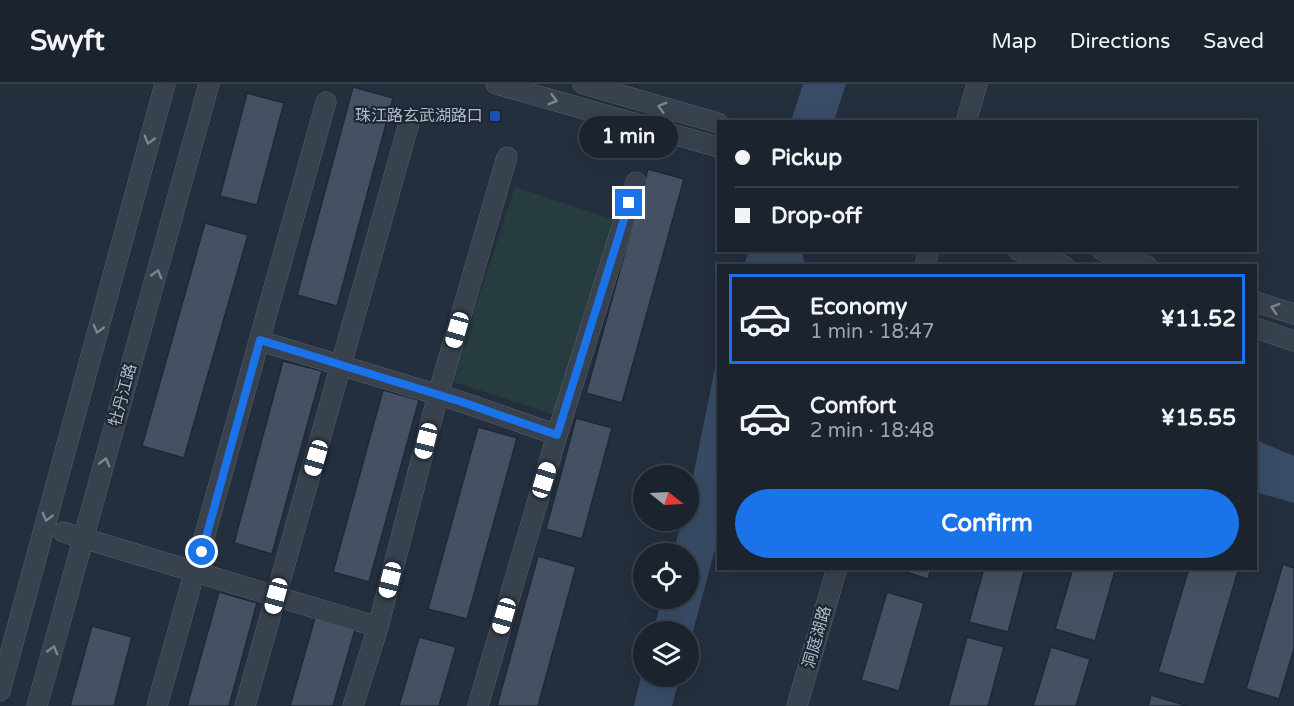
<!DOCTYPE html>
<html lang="en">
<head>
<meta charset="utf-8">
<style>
	:root { --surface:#1b232e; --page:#242b36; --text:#f1f3f6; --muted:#a0a4aa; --line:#39404a; --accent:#1a73e8 }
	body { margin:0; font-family:"Varela Round","Noto Sans SC",sans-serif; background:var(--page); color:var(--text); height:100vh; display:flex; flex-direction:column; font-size:22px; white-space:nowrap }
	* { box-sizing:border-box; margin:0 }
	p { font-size:20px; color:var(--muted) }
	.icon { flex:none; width:33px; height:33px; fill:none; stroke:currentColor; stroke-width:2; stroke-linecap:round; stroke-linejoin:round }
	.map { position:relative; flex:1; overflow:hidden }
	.drawer { position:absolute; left:717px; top:180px; width:540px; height:306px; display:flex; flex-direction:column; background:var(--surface); border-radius:0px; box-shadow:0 6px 24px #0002,0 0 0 2px var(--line) }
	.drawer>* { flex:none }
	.hud { position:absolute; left:717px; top:36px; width:540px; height:132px; border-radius:0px; box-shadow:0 6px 24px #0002,0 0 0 2px var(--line); display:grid; align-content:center; height:132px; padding:0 18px; background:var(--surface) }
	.needle { width:39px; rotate:108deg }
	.controls { position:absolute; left:633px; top:381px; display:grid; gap:12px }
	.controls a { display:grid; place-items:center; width:66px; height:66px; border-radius:50%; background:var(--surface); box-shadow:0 6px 24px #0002,0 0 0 2px var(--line); font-size:30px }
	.end { position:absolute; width:27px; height:27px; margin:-14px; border:8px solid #1a73e8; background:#fff; box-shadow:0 0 0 3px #fff }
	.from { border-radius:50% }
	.bubble { position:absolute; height:42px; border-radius:21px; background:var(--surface); box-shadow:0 6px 24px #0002,0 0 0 2px var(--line); font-size:20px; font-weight:800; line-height:42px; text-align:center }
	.car { position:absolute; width:18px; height:36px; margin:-18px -9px; border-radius:8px; box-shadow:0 0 4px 2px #0007; background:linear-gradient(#fff 24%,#345 0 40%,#fff 0 76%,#345 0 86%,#fff 0) }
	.hud b { display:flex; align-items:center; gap:21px; height:57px; font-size:22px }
	.hud b+b { border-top:2px solid var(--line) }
	.hud i { width:15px; height:15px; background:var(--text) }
	ul { padding:10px 0 0; list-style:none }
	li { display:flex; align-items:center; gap:18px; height:90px; margin:0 12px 9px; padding:0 6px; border:3px solid transparent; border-radius:0px }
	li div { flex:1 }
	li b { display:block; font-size:22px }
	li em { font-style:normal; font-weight:800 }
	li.selected { border-color:var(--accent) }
	li>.icon { width:54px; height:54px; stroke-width:1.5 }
	.cta { display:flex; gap:12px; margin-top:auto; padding:12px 18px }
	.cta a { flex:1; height:69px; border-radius:36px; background:var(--accent); color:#fff; font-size:24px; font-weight:800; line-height:69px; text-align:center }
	header { display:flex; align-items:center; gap:36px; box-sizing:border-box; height:84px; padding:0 30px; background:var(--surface); border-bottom:2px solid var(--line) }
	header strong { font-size:28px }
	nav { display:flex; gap:33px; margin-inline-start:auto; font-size:21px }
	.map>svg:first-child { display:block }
</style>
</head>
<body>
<header>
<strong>Swyft</strong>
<nav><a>Map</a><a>Directions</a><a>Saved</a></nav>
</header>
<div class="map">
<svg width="1294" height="622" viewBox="0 0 1294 622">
	<rect width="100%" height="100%" fill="#242f3e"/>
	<!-- green -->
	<path fill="#263c3f" d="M515,103L621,138L558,332L451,297Z"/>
	<!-- water -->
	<path fill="#394c67" d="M803,0H846L834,37H791Z
		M749,167H802L805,181H744Z
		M718,269V454L689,562L688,548L653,547L662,515L688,514V470L673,469L682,437L688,436L689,412Z
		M1256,356L1294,372V419L1256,408Z
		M643,585L644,592L680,593L672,622H634Z"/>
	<!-- building -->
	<path fill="#455162" stroke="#1f2835" stroke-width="1.5" d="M353,3L393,14L337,222L297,211Z
		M247,9L284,19L257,121L220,112Z
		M648,85L684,95L622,319L586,309Z
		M205,139L248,151L184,374L142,362Z
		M283,277L322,287L272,470L234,459Z
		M383,306L419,316L369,498L333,488Z
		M576,334L612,344L582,455L546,445Z
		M478,343L517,354L467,535L428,525Z
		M538,472L576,483L538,622H497Z
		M1283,480L1294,484V565L1279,615L1246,605Z
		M893,484H931L928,495Z
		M984,484H1025L1008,548L969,538Z
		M1073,484H1116L1095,557L1055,545Z
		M1189,484H1239L1204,601L1158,588Z
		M219,508L257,519L229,622H187Z
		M887,508L924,519L899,607L861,596Z
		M315,534L355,546L333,622H290Z
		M92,542L132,553L114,622H70Z
		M419,553L456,563L439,622H399Z
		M967,553L1004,563L988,622H948Z
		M1051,563L1090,575L1076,622H1033Z
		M1151,611L1188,622H1148Z"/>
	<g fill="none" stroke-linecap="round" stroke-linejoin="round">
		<defs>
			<path id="minor" d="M496,0L718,63
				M583,0L718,39
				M966,38L977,0
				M1018,166L1064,182
				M1102,166L1147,182
				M925,182L929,166
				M1256,218L1294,230
				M1256,244L1294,257
				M260,257L462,318L557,351L478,622
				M557,351L636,98
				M63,448L378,543L353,622
				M378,543L438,311L507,73
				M0,607L165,0
				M37,622L209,0
				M157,622L326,18
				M245,622L409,39
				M797,622L837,484"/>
		</defs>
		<!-- minor casing -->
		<use href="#minor" stroke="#565f6c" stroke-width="21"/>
		<!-- minor -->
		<use href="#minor" stroke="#38414e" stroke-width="20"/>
	</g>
	<!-- one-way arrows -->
	<defs><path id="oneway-chevron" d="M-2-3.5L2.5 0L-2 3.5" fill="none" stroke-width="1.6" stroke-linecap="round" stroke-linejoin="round" transform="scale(1.5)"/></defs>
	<g stroke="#7c8592">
		<use href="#oneway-chevron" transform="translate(553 16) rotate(16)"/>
		<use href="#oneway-chevron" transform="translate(662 23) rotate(-164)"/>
		<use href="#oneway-chevron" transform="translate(149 56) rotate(105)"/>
		<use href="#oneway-chevron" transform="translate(157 190) rotate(-75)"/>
		<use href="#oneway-chevron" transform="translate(1275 224) rotate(-162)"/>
		<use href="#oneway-chevron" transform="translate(98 245) rotate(105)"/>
		<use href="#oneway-chevron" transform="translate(105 378) rotate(-75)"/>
		<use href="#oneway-chevron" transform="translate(47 433) rotate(105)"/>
		<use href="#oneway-chevron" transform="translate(53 566) rotate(-75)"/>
	</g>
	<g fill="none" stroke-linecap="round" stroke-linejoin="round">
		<!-- route -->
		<path stroke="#1a73e8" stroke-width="8" d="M202,468L260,256L462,318L557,351L629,119"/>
	</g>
	<!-- markers -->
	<rect fill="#1a4fb4" stroke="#1d2633" stroke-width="2" x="489" y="26" width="12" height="12" rx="3"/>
	<g text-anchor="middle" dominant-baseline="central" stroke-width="4.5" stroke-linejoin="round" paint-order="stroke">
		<!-- poi labels -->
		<g font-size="16" fill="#b4bcc9" stroke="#1d2633" text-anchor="end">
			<text x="483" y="32">珠江路玄武湖路口</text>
		</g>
		<!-- street labels -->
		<g font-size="16" fill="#b4bcc9" stroke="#1d2633">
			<text transform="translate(123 311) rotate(-75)">牡丹江路</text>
			<text transform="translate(817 553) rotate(-74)">洞庭湖路</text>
		</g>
	</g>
</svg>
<div class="controls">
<a><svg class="needle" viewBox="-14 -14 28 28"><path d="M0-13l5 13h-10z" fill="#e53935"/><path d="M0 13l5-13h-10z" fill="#a0a4aa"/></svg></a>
<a><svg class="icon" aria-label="locate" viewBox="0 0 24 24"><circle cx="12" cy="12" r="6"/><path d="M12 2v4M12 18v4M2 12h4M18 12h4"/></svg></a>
<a><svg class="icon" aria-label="layers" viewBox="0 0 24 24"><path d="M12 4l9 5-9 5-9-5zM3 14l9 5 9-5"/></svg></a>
</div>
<i class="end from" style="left:202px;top:468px"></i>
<i class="end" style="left:629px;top:119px"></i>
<div class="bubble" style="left:579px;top:32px;width:99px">1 min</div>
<i class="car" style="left:457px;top:246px;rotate:196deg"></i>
<i class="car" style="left:426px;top:357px;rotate:194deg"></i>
<i class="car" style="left:316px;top:374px;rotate:196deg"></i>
<i class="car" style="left:544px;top:396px;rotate:17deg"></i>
<i class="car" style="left:390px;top:496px;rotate:194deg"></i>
<i class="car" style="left:276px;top:512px;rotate:195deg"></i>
<i class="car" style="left:504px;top:532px;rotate:196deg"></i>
<div class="hud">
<b><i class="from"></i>Pickup</b>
<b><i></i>Drop-off</b>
</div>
<section class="drawer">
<ul>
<li class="selected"><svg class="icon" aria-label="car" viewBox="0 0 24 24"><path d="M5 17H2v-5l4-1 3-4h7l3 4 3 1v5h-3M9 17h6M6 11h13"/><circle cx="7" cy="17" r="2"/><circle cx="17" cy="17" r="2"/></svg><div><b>Economy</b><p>1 min · 18:47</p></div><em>¥11.52</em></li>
<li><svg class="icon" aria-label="car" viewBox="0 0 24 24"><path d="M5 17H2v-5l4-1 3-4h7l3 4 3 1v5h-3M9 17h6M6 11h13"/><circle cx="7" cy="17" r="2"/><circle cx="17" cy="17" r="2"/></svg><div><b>Comfort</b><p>2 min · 18:48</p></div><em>¥15.55</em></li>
</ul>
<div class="cta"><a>Confirm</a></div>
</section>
</div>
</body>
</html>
